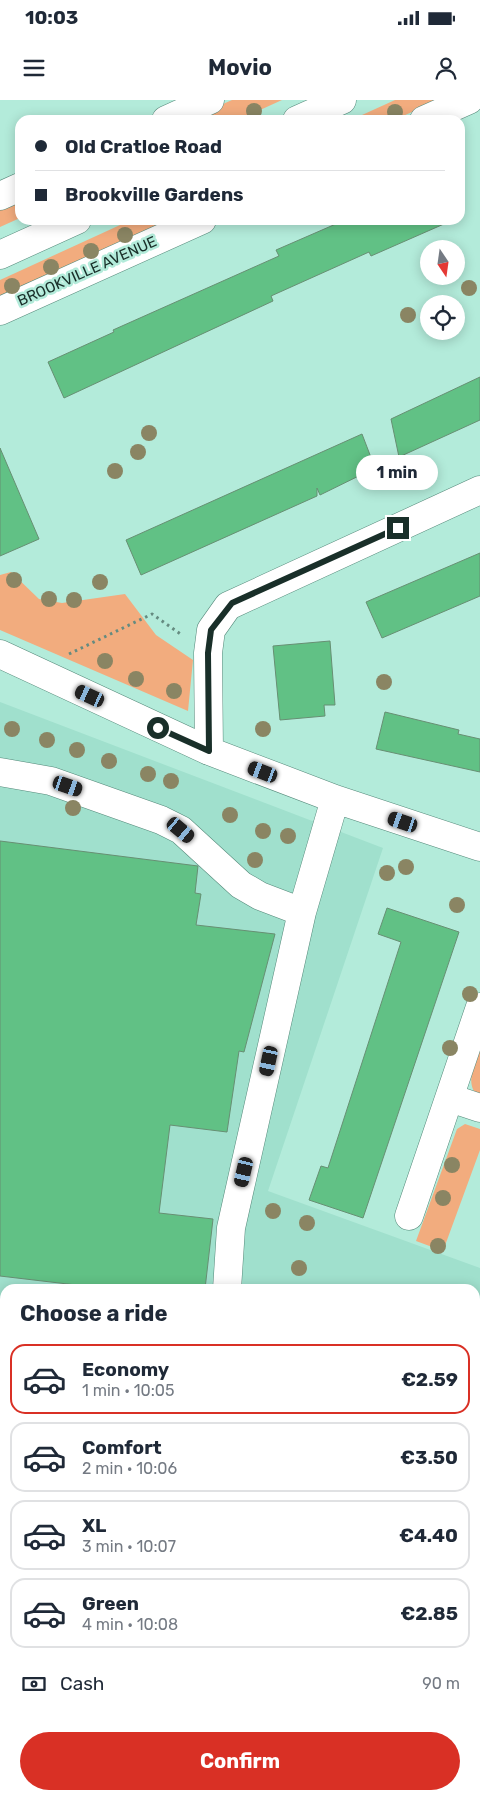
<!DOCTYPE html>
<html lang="en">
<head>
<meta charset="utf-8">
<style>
	:root { --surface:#fff; --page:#f2f2f3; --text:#1f2937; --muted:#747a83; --line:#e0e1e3; --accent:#d93025 }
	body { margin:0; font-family:Rubik,sans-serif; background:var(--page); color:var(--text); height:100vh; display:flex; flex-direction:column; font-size:19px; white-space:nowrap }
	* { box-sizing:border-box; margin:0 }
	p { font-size:16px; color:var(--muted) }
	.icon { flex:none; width:28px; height:28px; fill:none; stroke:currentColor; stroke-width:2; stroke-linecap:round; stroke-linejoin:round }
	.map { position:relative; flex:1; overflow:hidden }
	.panel { position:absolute; left:0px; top:1184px; width:480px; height:516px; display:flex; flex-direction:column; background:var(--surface); border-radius:15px 15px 0 0; box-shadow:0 2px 12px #0003 }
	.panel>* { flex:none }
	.guide { position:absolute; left:15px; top:15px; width:450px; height:110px; border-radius:15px; box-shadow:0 2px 12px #0003; display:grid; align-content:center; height:110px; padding:0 20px; background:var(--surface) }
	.needle { width:32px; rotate:167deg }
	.tools { position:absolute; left:420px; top:140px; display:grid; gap:10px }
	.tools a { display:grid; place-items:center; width:45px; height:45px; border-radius:50%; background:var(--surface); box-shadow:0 2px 12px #0003; font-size:25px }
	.end { position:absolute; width:22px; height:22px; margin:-11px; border:6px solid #192f29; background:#fff; box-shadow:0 0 0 2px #fff }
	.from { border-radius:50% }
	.bubble { position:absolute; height:35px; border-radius:18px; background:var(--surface); box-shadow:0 2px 12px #0003; font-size:16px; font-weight:700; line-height:35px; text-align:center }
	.car { position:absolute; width:15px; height:30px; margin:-15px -8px; border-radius:6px; box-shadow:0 0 4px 1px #0007; background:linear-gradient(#222 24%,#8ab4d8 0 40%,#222 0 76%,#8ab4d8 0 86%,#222 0) }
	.guide b { display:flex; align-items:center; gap:18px; height:48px; font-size:19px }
	.guide b+b { border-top:1px solid var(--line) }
	.guide i { width:12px; height:12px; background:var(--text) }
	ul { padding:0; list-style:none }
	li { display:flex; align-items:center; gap:15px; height:70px; margin:0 10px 8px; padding:0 10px; border:2px solid var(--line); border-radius:15px }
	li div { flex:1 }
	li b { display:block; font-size:19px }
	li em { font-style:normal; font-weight:700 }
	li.on { border-color:var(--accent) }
	li>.icon { width:45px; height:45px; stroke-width:1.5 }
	h2 { padding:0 20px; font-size:22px; line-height:60px }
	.pay { display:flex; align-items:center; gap:12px; height:55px; padding:0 20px; font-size:19px }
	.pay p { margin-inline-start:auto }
	.button { display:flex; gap:10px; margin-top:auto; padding:10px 20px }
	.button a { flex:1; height:58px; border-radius:30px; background:var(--accent); color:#fff; font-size:20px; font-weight:700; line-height:58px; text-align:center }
	.status { display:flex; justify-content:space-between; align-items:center; height:35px; padding:0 25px; background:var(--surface); direction:ltr }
	.status svg { height:14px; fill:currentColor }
	header { display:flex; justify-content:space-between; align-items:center; height:65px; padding:0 20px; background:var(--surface); font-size:22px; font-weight:700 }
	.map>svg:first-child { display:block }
</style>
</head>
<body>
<div class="status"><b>10:03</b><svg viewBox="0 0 49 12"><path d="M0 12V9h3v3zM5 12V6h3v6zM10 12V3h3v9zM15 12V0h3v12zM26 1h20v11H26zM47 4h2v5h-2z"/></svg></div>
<header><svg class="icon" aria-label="menu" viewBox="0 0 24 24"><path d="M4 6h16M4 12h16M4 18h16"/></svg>Movio<svg class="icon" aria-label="person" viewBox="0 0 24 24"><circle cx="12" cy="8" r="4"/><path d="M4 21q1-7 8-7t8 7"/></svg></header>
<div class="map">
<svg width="480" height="1699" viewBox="0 0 480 1699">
	<rect width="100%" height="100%" fill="#b3ebda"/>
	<!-- built -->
	<path fill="#a0e0cd" d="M0,602L383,748L268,1091L480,1168V1526L475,1542V1189H5V1695H475V1570L480,1572V1699H0Z"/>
	<!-- green -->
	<path fill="#f2ac7e" d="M232,0H282L238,20H187Z
		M395,0H439L394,20H351Z
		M20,95V118L0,127V104Z
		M131,120H172L0,197V180Z
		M11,472L39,499L62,503L125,494L156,535L193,560L188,611L0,530V475Z
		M480,946V998C463,985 475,963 480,946Z
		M465,1024L480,1029V1050L443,1151L416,1141L457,1029Z
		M0,1611L5,1612V1695H70L68,1699H0Z"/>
	<!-- building -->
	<path fill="#61c185" stroke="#678f73" d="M345,120H453L371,156L369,152L271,196L273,201L64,298L48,262L114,232L113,230L279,156L276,150Z
		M480,277V320L399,357L391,319Z
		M362,334L375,368L320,395L317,388V396L141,475L126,440Z
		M0,348L39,439L0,456Z
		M480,453V496L382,538L366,502Z
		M330,541L335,605H324L325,616L280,620L273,546Z
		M385,612L459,630L458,634L480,639V672L376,649Z
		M0,741L198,766L195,793L201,794L196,825L275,834L244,952L239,951L227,1032L170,1025L159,1113L213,1119L205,1189H110L0,1176Z
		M387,808L459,832L363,1118L309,1100L321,1066L328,1068L401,842L378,834Z"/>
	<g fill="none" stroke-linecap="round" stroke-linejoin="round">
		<defs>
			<path id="minor" d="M166,20L210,0
				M424,20L469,0
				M0,96L20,87
				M0,211L202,120
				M0,554L209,651L335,699L480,747
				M209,651L208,553L211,530L228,506L480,390
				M0,672L51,681L161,720L181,730L241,785L260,796L302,812
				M450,998L480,1008
				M409,1116L480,907
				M227,1189L231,1128L302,812L335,699
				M0,1563H5
				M475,1623L480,1607
				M451,1699L452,1695"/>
			<path id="major" d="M297,20L342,0
				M0,155L77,120"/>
		</defs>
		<!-- minor casing -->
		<use href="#minor" stroke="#55897a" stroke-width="29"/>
		<!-- major casing -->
		<use href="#major" stroke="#55897a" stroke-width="29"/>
		<!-- path -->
		<path stroke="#658b80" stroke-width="3" stroke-dasharray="2.5 4" stroke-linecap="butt" d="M69,554L152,514L182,535"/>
		<!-- minor -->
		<use href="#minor" stroke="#fff" stroke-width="28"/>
		<!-- major -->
		<use href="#major" stroke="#fff" stroke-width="28"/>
	</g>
	<!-- trees -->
	<g fill="#8a8563">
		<circle cx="254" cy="11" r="8"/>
		<circle cx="395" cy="12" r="8"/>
		<circle cx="125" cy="135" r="8"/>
		<circle cx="91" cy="151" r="8"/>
		<circle cx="51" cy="167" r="8"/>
		<circle cx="12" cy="186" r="8"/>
		<circle cx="469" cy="188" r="8"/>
		<circle cx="408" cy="215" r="8"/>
		<circle cx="149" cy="333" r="8"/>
		<circle cx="138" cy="352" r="8"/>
		<circle cx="115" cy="371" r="8"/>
		<circle cx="14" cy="480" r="8"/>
		<circle cx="100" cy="482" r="8"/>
		<circle cx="49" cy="499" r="8"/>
		<circle cx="74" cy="500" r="8"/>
		<circle cx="105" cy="561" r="8"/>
		<circle cx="136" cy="579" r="8"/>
		<circle cx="384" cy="582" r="8"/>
		<circle cx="174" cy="591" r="8"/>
		<circle cx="12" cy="629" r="8"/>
		<circle cx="263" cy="629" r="8"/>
		<circle cx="47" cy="640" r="8"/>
		<circle cx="77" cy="650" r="8"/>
		<circle cx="109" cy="661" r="8"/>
		<circle cx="148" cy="674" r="8"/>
		<circle cx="171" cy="681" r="8"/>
		<circle cx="73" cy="708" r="8"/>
		<circle cx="230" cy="715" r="8"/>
		<circle cx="263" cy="731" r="8"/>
		<circle cx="288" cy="736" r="8"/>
		<circle cx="255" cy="760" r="8"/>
		<circle cx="406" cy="767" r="8"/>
		<circle cx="387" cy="773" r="8"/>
		<circle cx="457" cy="805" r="8"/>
		<circle cx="470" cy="894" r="8"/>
		<circle cx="450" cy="948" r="8"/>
		<circle cx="452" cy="1065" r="8"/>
		<circle cx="443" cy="1098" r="8"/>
		<circle cx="273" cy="1111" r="8"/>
		<circle cx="307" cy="1123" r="8"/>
		<circle cx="438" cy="1146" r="8"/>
		<circle cx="299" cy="1168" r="8"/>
	</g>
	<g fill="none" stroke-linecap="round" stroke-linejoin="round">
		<!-- route -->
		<path stroke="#192f29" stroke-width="6" d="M158,628L209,651L208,553L211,530L232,503L398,428"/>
	</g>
	<g text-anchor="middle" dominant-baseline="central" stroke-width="5" stroke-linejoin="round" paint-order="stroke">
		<!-- street labels -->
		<g font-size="15" fill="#192f29" stroke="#b3ebda">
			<text transform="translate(87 171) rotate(-24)">BROOKVILLE AVENUE</text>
		</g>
	</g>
</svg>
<div class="tools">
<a><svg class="needle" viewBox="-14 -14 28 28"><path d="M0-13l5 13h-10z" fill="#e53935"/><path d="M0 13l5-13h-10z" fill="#747a83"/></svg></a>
<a><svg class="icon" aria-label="locate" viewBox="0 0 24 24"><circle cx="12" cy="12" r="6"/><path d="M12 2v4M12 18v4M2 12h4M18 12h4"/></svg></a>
</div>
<i class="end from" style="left:158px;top:628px"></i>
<i class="end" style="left:398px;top:428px"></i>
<div class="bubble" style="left:356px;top:355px;width:82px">1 min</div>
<i class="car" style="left:90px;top:596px;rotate:295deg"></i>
<i class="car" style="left:263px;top:672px;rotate:291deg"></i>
<i class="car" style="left:68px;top:686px;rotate:109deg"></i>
<i class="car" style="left:403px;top:722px;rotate:289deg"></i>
<i class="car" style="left:181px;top:730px;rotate:130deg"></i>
<i class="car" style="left:269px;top:961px;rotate:192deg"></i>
<i class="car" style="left:244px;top:1072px;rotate:193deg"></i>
<div class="guide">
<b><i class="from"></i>Old Cratloe Road</b>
<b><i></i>Brookville Gardens</b>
</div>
<section class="panel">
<h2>Choose a ride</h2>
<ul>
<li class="on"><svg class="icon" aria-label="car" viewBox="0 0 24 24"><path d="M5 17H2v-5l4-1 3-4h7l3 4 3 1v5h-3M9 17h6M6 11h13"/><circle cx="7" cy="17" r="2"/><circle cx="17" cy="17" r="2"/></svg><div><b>Economy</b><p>1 min · 10:05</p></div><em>€2.59</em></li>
<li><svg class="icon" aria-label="car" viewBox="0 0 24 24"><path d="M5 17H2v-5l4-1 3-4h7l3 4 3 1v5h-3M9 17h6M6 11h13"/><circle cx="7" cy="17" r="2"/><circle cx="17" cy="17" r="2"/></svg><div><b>Comfort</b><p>2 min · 10:06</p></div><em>€3.50</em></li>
<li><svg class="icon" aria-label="car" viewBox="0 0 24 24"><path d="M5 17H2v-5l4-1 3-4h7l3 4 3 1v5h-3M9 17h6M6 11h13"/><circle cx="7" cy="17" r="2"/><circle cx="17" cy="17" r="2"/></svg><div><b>XL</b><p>3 min · 10:07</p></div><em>€4.40</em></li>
<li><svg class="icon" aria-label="car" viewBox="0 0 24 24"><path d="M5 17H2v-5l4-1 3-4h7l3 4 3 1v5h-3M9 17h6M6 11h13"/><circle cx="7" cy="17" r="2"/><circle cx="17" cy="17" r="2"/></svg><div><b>Green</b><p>4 min · 10:08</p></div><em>€2.85</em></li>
</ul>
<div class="pay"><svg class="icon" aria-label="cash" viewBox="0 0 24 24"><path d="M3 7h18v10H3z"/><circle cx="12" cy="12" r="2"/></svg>Cash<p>90 m</p></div>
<div class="button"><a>Confirm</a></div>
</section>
</div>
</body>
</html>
